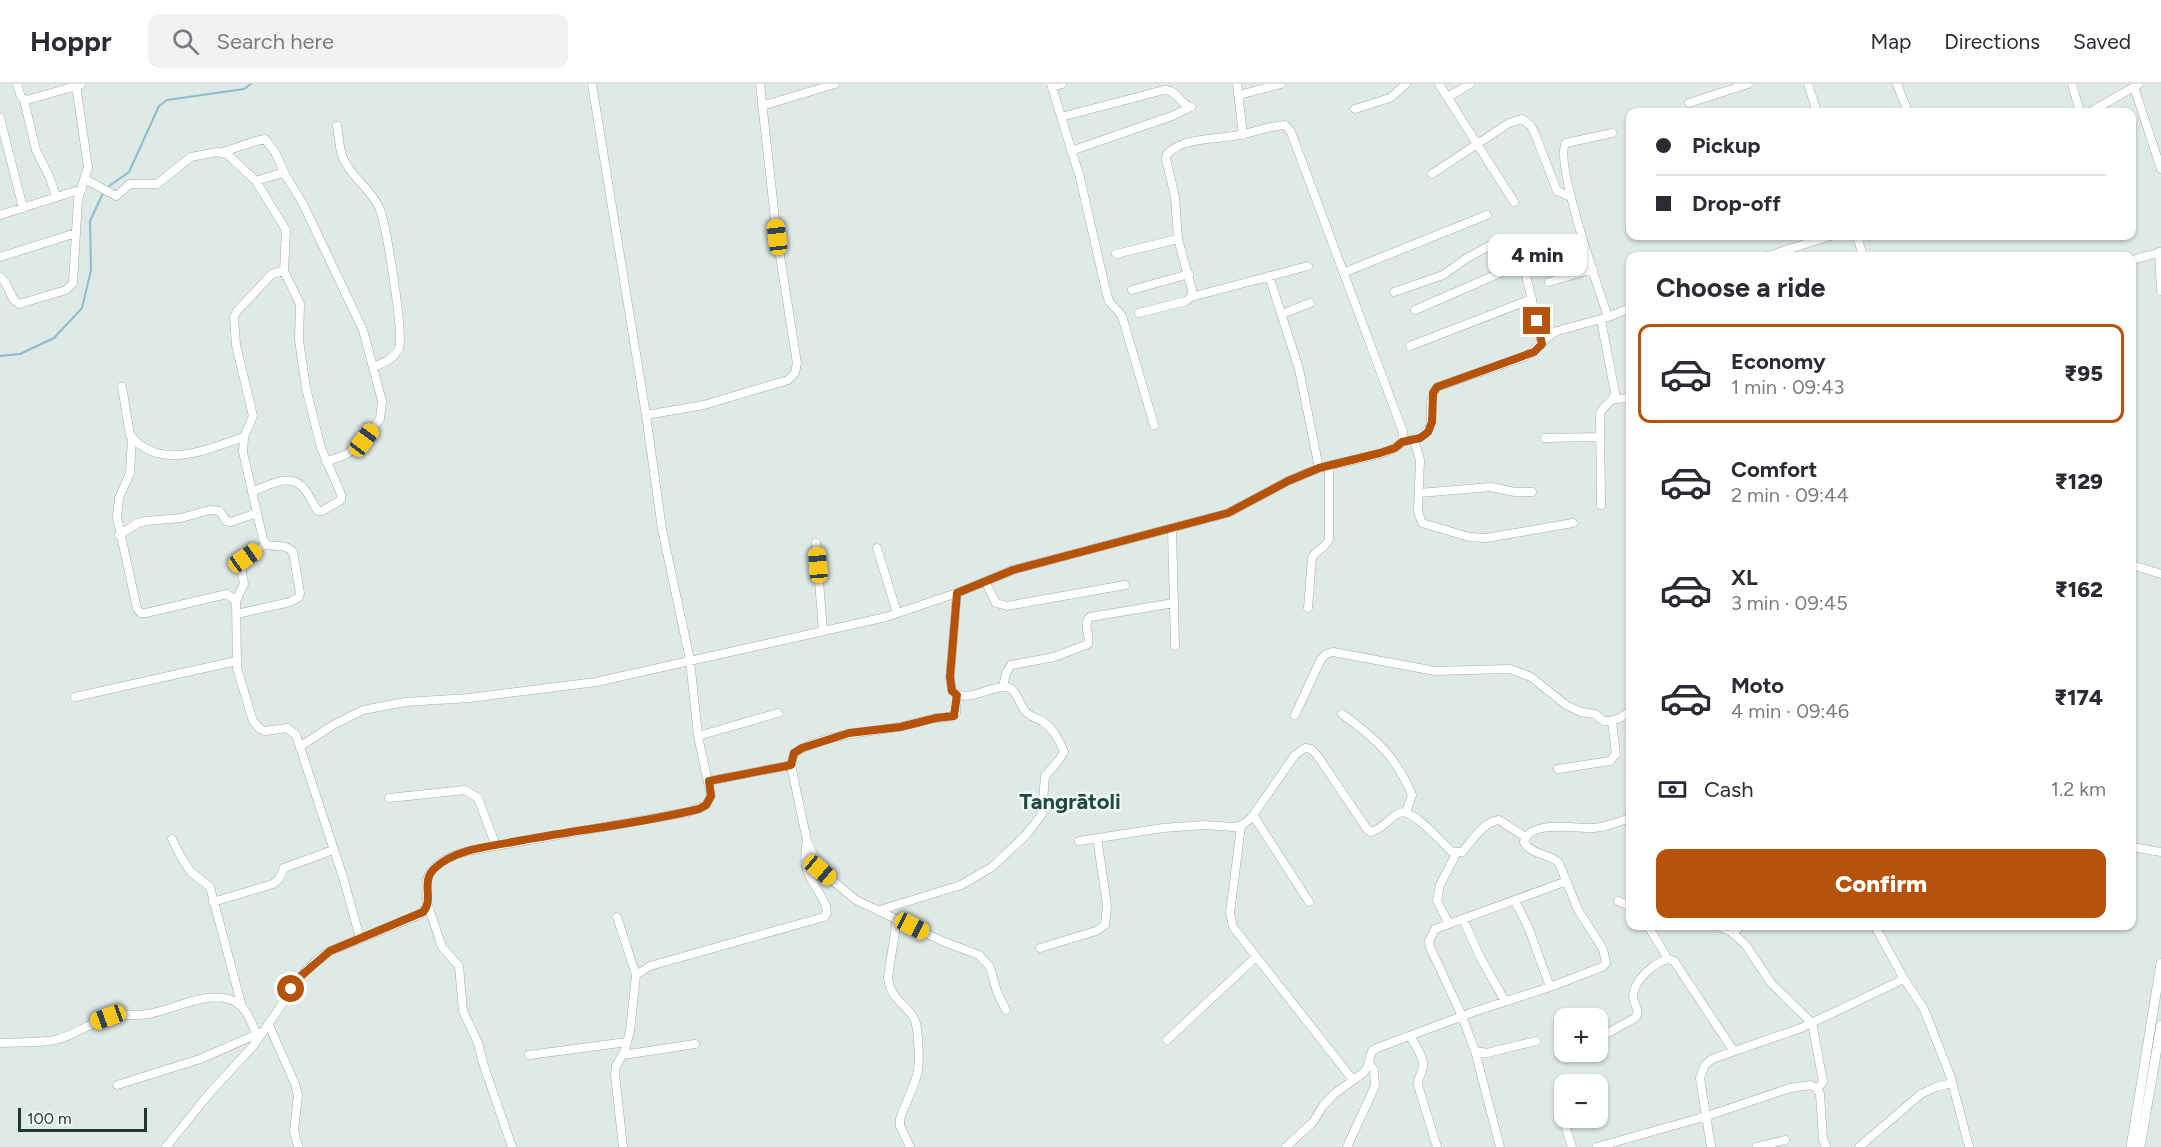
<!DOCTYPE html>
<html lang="en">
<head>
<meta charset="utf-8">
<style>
	:root { --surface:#fff; --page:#f2f2f3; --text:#2b2b33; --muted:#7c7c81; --line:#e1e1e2; --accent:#b45309 }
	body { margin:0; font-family:Figtree,sans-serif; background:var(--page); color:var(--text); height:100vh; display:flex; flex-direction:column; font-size:22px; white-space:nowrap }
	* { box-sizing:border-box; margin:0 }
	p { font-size:20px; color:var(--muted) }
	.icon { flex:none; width:33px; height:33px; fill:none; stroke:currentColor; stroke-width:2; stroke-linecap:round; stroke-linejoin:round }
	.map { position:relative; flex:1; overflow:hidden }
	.drawer { position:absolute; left:1626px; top:168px; width:510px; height:678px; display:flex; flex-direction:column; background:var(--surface); border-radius:12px; box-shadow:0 2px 4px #0004 }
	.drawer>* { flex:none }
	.top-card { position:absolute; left:1626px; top:24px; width:510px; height:132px; border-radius:12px; box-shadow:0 2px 4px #0004; display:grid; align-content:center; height:132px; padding:0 30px; background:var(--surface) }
	.fabs { position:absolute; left:1554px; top:924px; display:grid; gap:12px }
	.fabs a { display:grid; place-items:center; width:54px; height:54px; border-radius:12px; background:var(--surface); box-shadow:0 2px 4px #0004; font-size:30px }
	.scale { position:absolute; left:18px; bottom:15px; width:129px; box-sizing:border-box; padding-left:6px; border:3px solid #213833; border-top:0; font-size:16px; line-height:21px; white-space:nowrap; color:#213833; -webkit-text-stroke:4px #eff6f3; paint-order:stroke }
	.end { position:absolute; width:27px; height:27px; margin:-14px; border:8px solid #b45309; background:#fff; box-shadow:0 0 0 3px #fff }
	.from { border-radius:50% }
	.bubble { position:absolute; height:42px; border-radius:12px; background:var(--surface); box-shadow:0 2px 4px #0004; font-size:20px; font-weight:800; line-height:42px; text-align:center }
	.car { position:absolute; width:18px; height:36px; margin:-18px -9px; border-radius:8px; box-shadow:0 0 4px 2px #0007; background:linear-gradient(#f5c518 24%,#345 0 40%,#f5c518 0 76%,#345 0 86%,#f5c518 0) }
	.top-card b { display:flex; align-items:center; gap:21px; height:57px; font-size:22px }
	.top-card b+b { border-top:2px solid var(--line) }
	.top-card i { width:15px; height:15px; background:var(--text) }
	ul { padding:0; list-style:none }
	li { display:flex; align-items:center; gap:18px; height:99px; margin:0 12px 9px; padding:0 18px; border:3px solid transparent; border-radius:12px }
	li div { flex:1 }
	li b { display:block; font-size:22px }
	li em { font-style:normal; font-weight:800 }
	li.current { border-color:var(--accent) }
	li>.icon { width:54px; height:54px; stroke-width:1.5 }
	h2 { padding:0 30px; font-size:27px; line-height:72px }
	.pay { display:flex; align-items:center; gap:15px; height:66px; padding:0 30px; font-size:22px }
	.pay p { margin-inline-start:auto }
	.cta { display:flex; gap:12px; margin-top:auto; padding:12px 30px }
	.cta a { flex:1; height:69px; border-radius:12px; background:var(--accent); color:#fff; font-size:24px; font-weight:800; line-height:69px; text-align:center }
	header { display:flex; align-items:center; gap:36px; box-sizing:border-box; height:84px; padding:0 30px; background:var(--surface); border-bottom:2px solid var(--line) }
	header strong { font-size:28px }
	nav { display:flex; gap:33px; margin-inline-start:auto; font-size:21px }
	.search { width:420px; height:54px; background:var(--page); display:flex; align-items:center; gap:15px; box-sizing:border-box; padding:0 21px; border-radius:12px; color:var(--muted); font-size:22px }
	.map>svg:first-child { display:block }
</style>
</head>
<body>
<header>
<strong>Hoppr</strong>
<div class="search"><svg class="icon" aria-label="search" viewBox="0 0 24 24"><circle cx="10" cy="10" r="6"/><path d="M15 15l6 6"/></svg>Search here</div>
<nav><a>Map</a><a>Directions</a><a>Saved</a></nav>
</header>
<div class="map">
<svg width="2161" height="1063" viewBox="0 0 2161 1063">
	<rect width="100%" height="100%" fill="#dfe9e5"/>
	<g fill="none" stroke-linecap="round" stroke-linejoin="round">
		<!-- stream -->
		<path stroke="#89becc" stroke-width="2" d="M0,272L20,270L54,254L82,224L91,186L90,137L105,105L129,88L159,22L167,16L244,5L251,0"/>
		<defs>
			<path id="minor" d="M17,0L21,13L27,16L80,1
				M1051,0L1080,94L1106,207L1109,217L1122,232L1154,341
				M1237,0L1243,51
				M1439,0L1514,118
				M1808,0L1817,28
				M1897,0L1908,28
				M2072,0L2080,28
				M1052,3L1062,0
				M2134,3L2161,85
				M1239,11L1281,0
				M1448,13L1470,0
				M24,16L36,66L50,94L56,113
				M1689,19L1748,0
				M762,22L835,0
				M1355,25L1390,14L1406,0
				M2090,28L2139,0
				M1061,33L1164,6C1179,6 1178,20 1191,23
				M0,34L23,124
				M337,42C339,52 339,65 343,74C351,93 370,104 379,123C386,138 404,250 399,264C394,275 383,279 373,283
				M1071,67L1172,32L1191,23
				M223,68L256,57L265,55L275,68L286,92
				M1432,90L1509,39L1522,35L1531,42L1535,50L1557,107L1571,113
				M85,95L116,112L130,100H157L191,73L217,68L227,70L256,97L282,89L286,92L302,118L363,246L382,317L380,335L364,356L347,370L326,378
				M0,131L82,105
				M1857,152L1863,172
				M2159,168L2161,207
				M1116,170L1178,155
				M1768,172L1830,152
				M0,173L76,149
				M2132,176L2161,168
				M1345,188L1487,131
				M1269,192L1299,285L1319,384
				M0,193C10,199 8,214 19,220L66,206L73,199L78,115L88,83L77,8V4L81,0
				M1549,198L1593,185
				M1132,206L1189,190
				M1394,208L1443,191L1467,174L1500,156L1512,155L1520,165L1542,260
				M1191,213L1308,182
				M1415,226L1523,179
				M1282,230L1310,219
				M1608,233C1600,209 1553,74 1566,59L1612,49
				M1410,262L1532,215
				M122,303L130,351C160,388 207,365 244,353
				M1614,315L1630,314
				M646,331L704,321L788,296L795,289L797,279L777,153L760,0
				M132,354L130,389L119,414L117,433L137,525L141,529H146L227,510L236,517L237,584L253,637L260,645L265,647L287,644L296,651L343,793L360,854
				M1545,354L1600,353
				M1414,355L1420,376L1418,428L1422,439L1469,453L1486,454L1573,439
				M1402,358C1451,346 1419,329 1437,303L1524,273C1537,266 1544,254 1557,247L1608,233L1630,224
				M252,408C269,401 292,387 305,406C310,412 313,420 318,427H322L341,416V410L321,364L306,304L299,256L300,220L284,187L286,146L256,97
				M1419,409L1491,403L1515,408H1532
				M1601,421L1600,330C1603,320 1613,320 1615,309L1601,236
				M1172,445L1175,562
				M119,451L138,439L146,437L181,434L210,426L220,427L226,437L231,438L257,429
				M816,459L823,547
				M877,464L897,529
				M2132,481L2161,490
				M985,497L996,519L1007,522L1125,501
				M236,517L244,500L241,482L242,476L266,460
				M1308,524L1312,474C1316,465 1326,464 1329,455V382
				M237,530L290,518L299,513L300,509L293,468C284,458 276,465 266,460L263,455L243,368L244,353L253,332L236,261L234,233L237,227L272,190L284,187
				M1003,603L1006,589L1011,581L1054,573L1088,560C1091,551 1082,541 1090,533L1174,519
				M75,613L236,577
				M1342,630C1375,654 1396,672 1412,711L1406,728
				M1295,631L1321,575L1326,570L1333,568L1435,587L1510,585L1531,593L1566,621L1581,628L1595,630L1604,637H1612L1620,634L1630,627
				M698,652L778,629
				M301,662L333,641L363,626L405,618L469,614L596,598L886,533L957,509L1013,486L1228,429L1288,397L1319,384L1380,370L1395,364L1402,358L1403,348L1291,48L1285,41C1269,42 1255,48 1239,51C1217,56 1185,52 1167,70L1166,75L1175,113L1178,155L1192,206L1191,213L1186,217L1139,229
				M791,681L807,757L820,786L856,816L942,857L979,871L990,883L997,908L1006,926
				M1558,685L1610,677L1616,670L1612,637
				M709,697L791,681L794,669C825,650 863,649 898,643C910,641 922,637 934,634C942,633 950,635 956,629L957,611
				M389,714L465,706L478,714L496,762
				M1253,731L1309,818
				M1241,742L1230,829L1233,843L1353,996
				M172,755L181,773L191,788L210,803L242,923
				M1079,757L1163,744L1204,741L1234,743L1241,742L1251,734L1295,671L1305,664L1311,665L1317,671L1367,745L1371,748C1383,745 1389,734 1399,729C1412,723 1442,759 1452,768H1462C1472,757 1483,738 1499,736L1525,753
				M2132,763L2161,768
				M1515,817L1529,845L1550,903
				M1618,817L1630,822
				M213,818L273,800L279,795L284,784L333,766
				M428,821L442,863L459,882L463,927L478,959L483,979L512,1063
				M880,826L961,801L992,783L1026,751L1042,730L1045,692L1059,676L1064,668C1060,657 1052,643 1042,637C1036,634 1031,633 1026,628C1019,621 1017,604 1006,603C988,602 968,620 952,607L950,593L957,509
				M617,833L636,891
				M897,835L888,893C889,911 902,919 912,931C917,938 917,945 918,954C918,964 920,975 918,986C915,1003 905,1019 900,1035V1042L910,1063
				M1463,835L1480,873L1505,917
				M1449,840L1437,817L1440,801L1456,770
				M1648,842L1668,875
				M1720,842C1728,848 1735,849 1741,842
				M1875,842L1904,895L1924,925L1951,994L1969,1063
				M1730,847L1745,860L1771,899L1812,939L1823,998L1817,1005
				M1040,864L1096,847L1105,841L1107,821L1097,754
				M269,941L295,1000L298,1011L294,1047L298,1063
				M1604,951L1635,934C1642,925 1633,922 1633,912C1634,896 1654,879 1668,875L1674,877L1733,966
				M1410,952C1414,960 1425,974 1423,983C1422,991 1417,993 1418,1001L1437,1063
				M1167,956L1256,873
				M1536,957L1487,969L1475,967L1462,932L1430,863L1429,857L1435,845L1567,797
				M0,959C18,958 37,959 55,956C73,952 89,940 106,934C120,930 134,932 148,930C174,926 202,908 229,915C245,920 251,936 256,950
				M1475,967L1500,1063
				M529,971L627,958
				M623,971L695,960
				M117,1001L200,975L260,949
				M1566,1044L1572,1063
				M166,1063L208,1011L254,961L302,891L317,876L330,867L419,831L426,824C428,815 425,805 427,796C431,779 453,771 468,767L688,728L706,721L711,712L698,652L690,576L662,445L646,331L592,0
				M623,1063L615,990L616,982L625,966L630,947L636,891L650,882L824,833L827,829L826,822C814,795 800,791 807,757
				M1286,1063L1313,1038L1323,1022L1334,1010L1363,989L1367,984L1372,967L1377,964L1476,927L1550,903L1602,883L1606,879L1603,865L1578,826L1559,779C1549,769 1531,771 1524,758C1529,735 1577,745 1594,744C1607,743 1618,738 1630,734
				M1347,1063L1375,1002L1374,986L1369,979
				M1597,1063L1707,1032L1790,1004L1811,1001L1817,1005L1820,1010L1823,1055L1826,1063
				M1711,1063L1700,994L1705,981L1712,975L1801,944L1904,895
				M1757,1063L1785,1056
				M1859,1063L1921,1010L1936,1003L1952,999"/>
			<path id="tertiary" d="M2131,1063L2161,879
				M2140,1063L2161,941"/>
		</defs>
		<!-- minor casing -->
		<use href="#minor" stroke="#a2b0ac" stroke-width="9"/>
		<!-- tertiary casing -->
		<use href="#tertiary" stroke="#a2b0ac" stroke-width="10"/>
		<!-- minor -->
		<use href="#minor" stroke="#fff" stroke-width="8"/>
		<!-- tertiary -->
		<use href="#tertiary" stroke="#fff" stroke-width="9"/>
	</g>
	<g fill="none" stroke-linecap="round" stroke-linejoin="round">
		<!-- route -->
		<path stroke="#b45309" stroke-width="8" d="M291,905L302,891L330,867L423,828C435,815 419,797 436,783C457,765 487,763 513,758C575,746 638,740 699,725L706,721L711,712L709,697L791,681L794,669L802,664L849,649L900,643L936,634L954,632L957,611L952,607L950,593L957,509L1013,486L1228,429L1288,397L1319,384L1380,369L1395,364L1402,358L1420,354L1428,348L1432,338L1433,309L1437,303L1534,268L1542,260L1537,237"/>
	</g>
	<g text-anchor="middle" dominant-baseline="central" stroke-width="5" stroke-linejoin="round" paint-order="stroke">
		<!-- district labels -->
		<g font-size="22" font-weight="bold" fill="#1e4941" stroke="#eff6f3">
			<text x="1070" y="717">Tangrātoli</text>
		</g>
	</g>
</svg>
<div class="fabs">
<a>+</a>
<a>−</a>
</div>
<div class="scale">100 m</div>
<i class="end from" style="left:291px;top:905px"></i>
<i class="end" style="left:1537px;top:237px"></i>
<div class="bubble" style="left:1488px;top:150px;width:99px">4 min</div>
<i class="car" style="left:777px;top:153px;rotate:353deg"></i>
<i class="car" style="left:364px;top:356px;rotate:37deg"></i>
<i class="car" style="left:245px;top:474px;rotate:55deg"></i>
<i class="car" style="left:818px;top:481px;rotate:355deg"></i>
<i class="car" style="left:820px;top:786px;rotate:130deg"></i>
<i class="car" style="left:912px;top:842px;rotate:117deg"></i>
<i class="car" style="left:108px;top:933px;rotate:250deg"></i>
<div class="top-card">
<b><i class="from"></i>Pickup</b>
<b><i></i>Drop-off</b>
</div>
<section class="drawer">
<h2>Choose a ride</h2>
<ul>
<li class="current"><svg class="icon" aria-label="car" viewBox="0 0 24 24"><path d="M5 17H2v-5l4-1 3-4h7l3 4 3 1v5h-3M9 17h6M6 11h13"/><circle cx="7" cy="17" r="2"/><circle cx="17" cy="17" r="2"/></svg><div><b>Economy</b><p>1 min · 09:43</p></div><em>₹95</em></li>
<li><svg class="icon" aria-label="car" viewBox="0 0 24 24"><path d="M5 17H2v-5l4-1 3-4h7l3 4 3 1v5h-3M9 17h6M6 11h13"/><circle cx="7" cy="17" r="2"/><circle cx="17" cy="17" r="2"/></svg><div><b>Comfort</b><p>2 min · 09:44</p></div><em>₹129</em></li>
<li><svg class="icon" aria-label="car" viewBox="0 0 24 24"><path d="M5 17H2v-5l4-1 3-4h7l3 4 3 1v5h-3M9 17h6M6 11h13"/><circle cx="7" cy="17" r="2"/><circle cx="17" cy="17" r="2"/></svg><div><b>XL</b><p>3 min · 09:45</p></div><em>₹162</em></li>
<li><svg class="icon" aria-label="car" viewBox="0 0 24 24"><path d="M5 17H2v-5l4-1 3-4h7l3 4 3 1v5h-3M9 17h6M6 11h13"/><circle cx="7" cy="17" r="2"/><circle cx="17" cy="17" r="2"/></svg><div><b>Moto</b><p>4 min · 09:46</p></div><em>₹174</em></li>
</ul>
<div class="pay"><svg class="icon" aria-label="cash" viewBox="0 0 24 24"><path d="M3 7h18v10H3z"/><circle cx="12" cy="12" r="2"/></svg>Cash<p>1.2 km</p></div>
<div class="cta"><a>Confirm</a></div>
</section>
</div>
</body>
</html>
